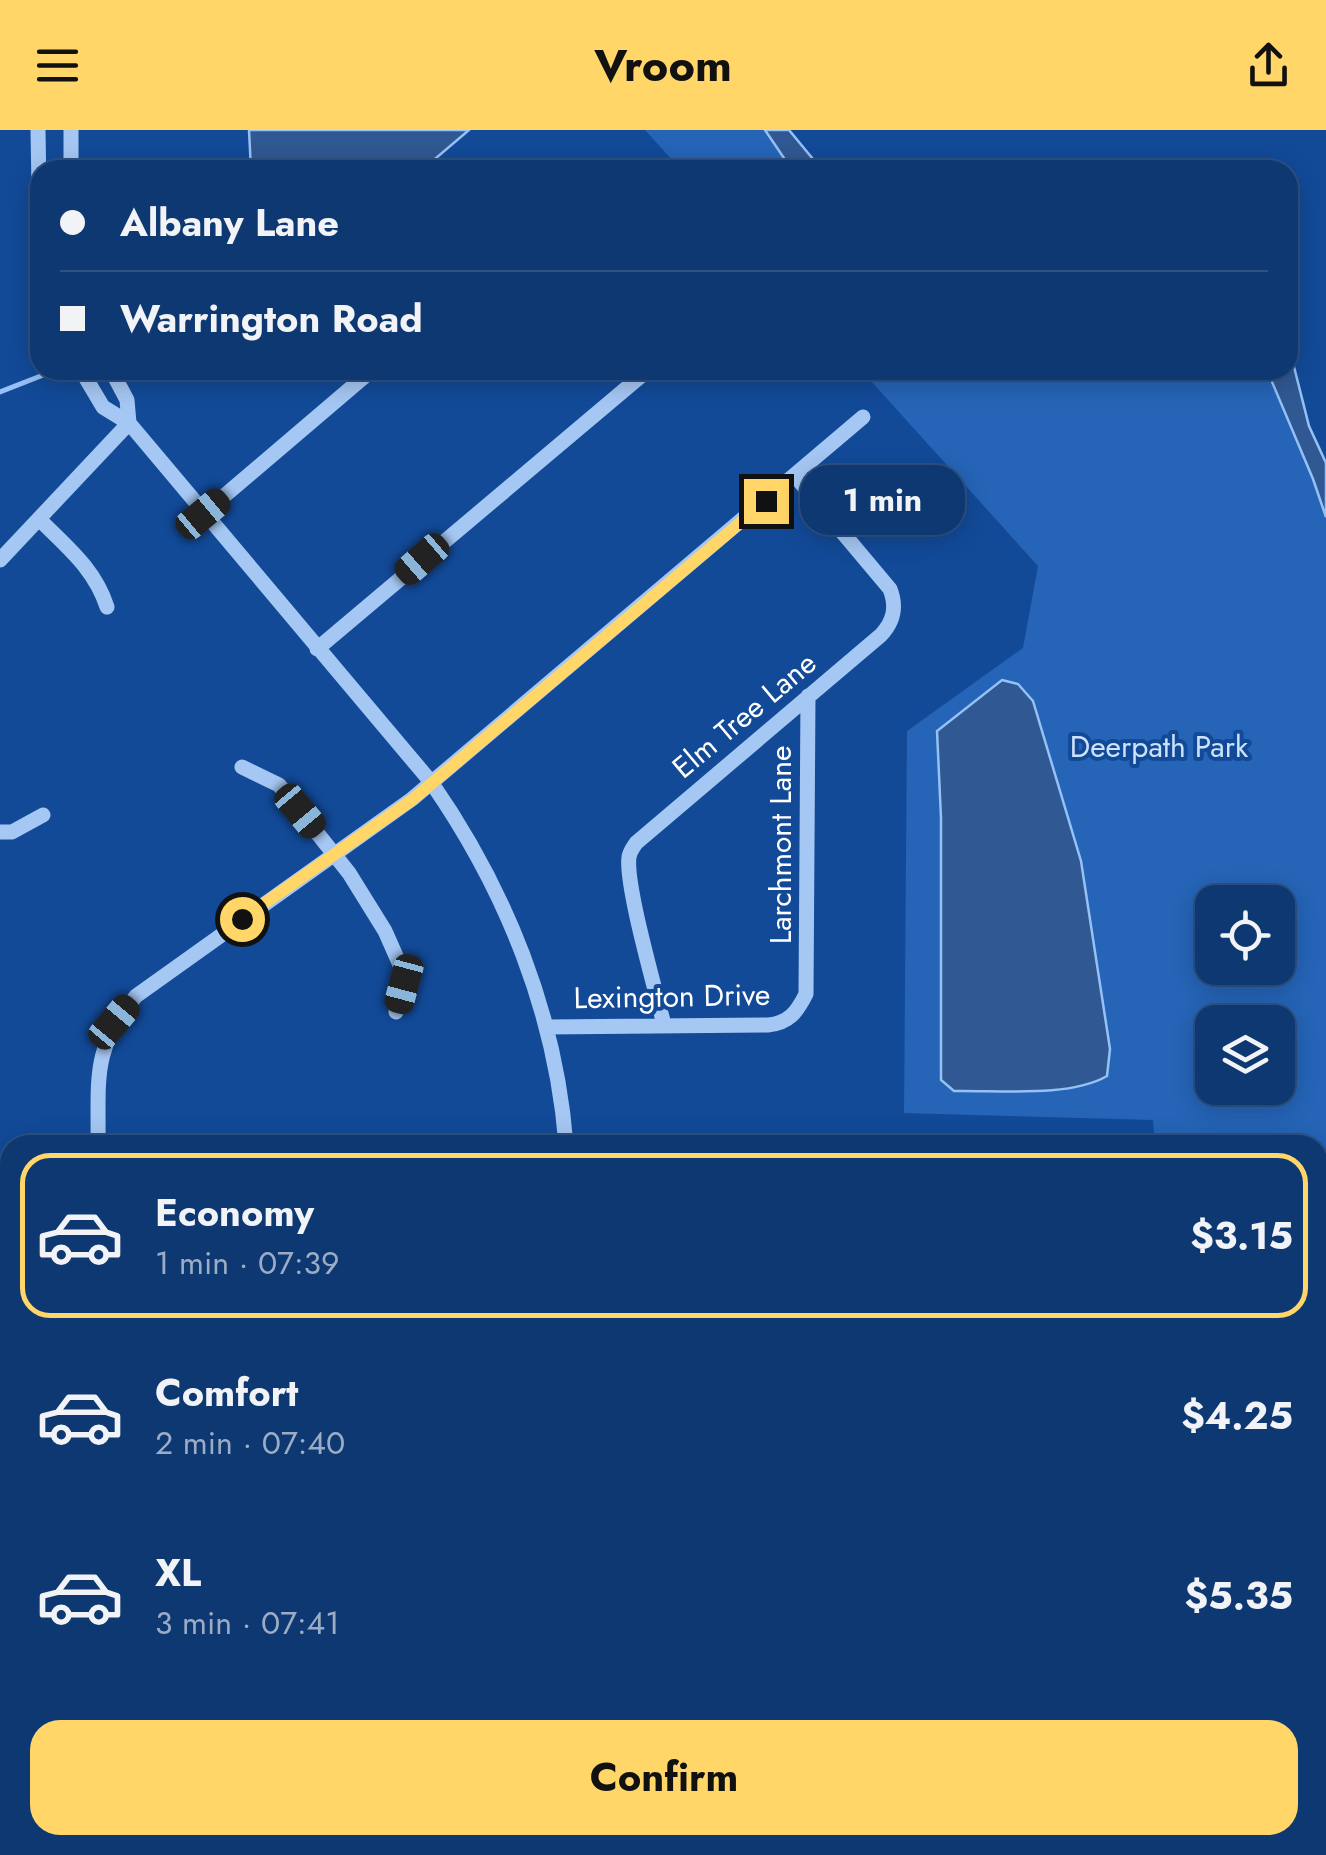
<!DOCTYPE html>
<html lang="en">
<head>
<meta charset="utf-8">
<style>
	:root { --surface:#0e3872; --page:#1c437a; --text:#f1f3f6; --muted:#9bacc4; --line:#2e5284; --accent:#ffd667 }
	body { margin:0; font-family:Jost,sans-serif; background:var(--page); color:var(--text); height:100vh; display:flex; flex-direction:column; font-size:38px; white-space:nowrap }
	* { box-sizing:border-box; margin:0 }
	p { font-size:32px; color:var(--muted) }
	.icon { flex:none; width:55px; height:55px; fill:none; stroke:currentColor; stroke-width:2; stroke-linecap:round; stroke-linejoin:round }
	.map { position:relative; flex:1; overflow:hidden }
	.sheet { position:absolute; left:0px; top:1005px; width:1328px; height:720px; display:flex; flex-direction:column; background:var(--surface); border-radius:30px 30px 0 0; box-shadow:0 5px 25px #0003,0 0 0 2px var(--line) }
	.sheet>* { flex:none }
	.hud { position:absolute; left:30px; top:30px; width:1268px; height:220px; border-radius:30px; box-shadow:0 5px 25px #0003,0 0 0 2px var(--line); display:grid; align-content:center; height:220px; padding:0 30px; background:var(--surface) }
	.tools { position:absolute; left:1195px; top:755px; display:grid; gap:20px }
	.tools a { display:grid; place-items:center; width:100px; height:100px; border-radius:20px; background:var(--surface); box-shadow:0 5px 25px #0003,0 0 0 2px var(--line); font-size:50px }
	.end { position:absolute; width:45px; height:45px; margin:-22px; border:12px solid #ffd667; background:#111; box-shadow:0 0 0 5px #111 }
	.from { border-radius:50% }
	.bubble { position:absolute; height:70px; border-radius:30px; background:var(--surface); box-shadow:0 5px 25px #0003,0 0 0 2px var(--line); font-size:32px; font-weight:700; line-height:70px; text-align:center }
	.car { position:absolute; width:30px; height:60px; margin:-30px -15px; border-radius:12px; box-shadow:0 0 8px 2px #0007; background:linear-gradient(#222 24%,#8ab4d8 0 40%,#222 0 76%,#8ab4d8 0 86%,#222 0) }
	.hud b { display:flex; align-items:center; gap:35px; height:95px; font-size:38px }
	.hud b+b { border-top:2px solid var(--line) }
	.hud i { width:25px; height:25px; background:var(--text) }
	ul { padding:18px 0 0; list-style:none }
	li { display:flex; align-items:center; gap:30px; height:165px; margin:0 20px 15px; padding:0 10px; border:5px solid transparent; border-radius:30px }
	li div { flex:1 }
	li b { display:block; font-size:38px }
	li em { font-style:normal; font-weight:700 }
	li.active { border-color:var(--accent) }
	li>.icon { width:90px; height:90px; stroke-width:1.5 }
	.button { display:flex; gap:20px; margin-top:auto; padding:20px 30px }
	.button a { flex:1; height:115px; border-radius:30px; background:var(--accent); color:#111; font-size:40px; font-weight:700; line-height:115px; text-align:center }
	header { display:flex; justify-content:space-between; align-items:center; height:130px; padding:0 30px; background:var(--accent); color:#111; font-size:45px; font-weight:700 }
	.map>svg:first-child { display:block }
</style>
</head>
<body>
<header><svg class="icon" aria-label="menu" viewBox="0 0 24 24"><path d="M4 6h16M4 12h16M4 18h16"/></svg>Vroom<svg class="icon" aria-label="share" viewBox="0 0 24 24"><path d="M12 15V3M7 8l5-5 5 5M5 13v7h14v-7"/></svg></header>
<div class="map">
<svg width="1326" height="1725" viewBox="0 0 1326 1725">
	<rect width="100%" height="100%" fill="#124a98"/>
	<!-- green -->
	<path fill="#2564b7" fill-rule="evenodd" d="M645,0H781L812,40H681Z
		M861,240H1284L1326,345V1725H1186V1715H1318V1015H1155L1153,990L904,983L907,601L1023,518L1038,436ZM1212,772H1278V838H1212ZM1212,892H1278V958H1212Z"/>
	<!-- water -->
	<path fill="#305892" stroke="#96c1f6" stroke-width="2.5" d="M249,0H469L422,40H251Z
		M765,0H789L822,40H792Z
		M1288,213L1309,296L1326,333V387L1313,349L1267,240H1288Z
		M1002,550L1018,554L1033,571L1081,731L1110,919L1107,946C1069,968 998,960 954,961L941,950V688L937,601Z"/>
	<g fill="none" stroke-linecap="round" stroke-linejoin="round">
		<!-- stream -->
		<path stroke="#96c1f6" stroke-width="5" d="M0,262L56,240"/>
		<!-- minor -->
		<path stroke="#a5c7f3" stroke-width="15" d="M38,0L40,117
			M71,40V0
			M81,240L103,277L129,293L431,652C506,760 556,884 566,1015
			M111,240L127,270L129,293
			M203,384L372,240
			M39,389C67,417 95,439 107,477
			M0,430L129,293
			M317,519L648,240
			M242,637L279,655L349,743L385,801L404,844L396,882
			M0,702H12L43,685
			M664,895C656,861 625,755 629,727C630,721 633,718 636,713L881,505C894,491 897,477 890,459L796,347
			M546,897L768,895C789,893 797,882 806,864L808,566
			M98,1015C99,949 91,919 136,866L412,669L863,287
			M0,1264H10
			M1318,1436L1326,1437
			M435,1715V1725
			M572,1715L583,1724L645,1725
			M709,1725L730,1715
			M917,1725V1715
			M1093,1725V1715"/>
	</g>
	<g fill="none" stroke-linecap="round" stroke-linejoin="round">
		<!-- route -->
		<path stroke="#ffd667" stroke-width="12" d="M242,789L412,670L766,371"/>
	</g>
	<g text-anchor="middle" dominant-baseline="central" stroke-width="8" stroke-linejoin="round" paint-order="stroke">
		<!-- street labels -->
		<g font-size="30" fill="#fff" stroke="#124a98">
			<text transform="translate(744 585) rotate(-40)">Elm Tree Lane</text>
			<text transform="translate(780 715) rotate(-90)">Larchmont Lane</text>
			<text transform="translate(672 866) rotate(-1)">Lexington Drive</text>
		</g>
		<!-- park labels -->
		<g font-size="30" fill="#cde2fd" stroke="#124a98">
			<text x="1159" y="616">Deerpath Park</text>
		</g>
	</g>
</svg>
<div class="tools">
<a><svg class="icon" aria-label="locate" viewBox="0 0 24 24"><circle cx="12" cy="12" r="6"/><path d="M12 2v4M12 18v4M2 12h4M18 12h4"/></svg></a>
<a><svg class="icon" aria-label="layers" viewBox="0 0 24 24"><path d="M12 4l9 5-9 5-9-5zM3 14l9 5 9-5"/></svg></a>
</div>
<i class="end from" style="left:242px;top:789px"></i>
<i class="end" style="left:766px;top:371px"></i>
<div class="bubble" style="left:800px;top:335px;width:165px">1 min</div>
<i class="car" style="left:203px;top:384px;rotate:50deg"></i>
<i class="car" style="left:422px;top:429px;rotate:229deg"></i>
<i class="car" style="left:300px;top:681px;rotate:140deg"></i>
<i class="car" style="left:404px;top:854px;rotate:195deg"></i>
<i class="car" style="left:114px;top:892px;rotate:40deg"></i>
<div class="hud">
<b><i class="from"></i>Albany Lane</b>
<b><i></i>Warrington Road</b>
</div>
<section class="sheet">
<ul>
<li class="active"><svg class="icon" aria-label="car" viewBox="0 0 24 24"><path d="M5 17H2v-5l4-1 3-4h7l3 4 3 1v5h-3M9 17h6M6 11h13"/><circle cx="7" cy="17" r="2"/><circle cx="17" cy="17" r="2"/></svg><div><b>Economy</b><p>1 min · 07:39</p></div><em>$3.15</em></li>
<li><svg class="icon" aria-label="car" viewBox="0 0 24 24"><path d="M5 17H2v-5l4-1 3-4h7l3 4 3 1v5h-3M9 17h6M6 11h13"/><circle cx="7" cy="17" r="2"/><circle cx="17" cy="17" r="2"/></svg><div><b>Comfort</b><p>2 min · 07:40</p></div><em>$4.25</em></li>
<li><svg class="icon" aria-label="car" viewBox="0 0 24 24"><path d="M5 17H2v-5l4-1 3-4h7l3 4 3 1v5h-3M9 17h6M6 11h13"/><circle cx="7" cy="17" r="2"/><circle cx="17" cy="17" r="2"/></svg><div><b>XL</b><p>3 min · 07:41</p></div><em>$5.35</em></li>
</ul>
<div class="button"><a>Confirm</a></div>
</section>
</div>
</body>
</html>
